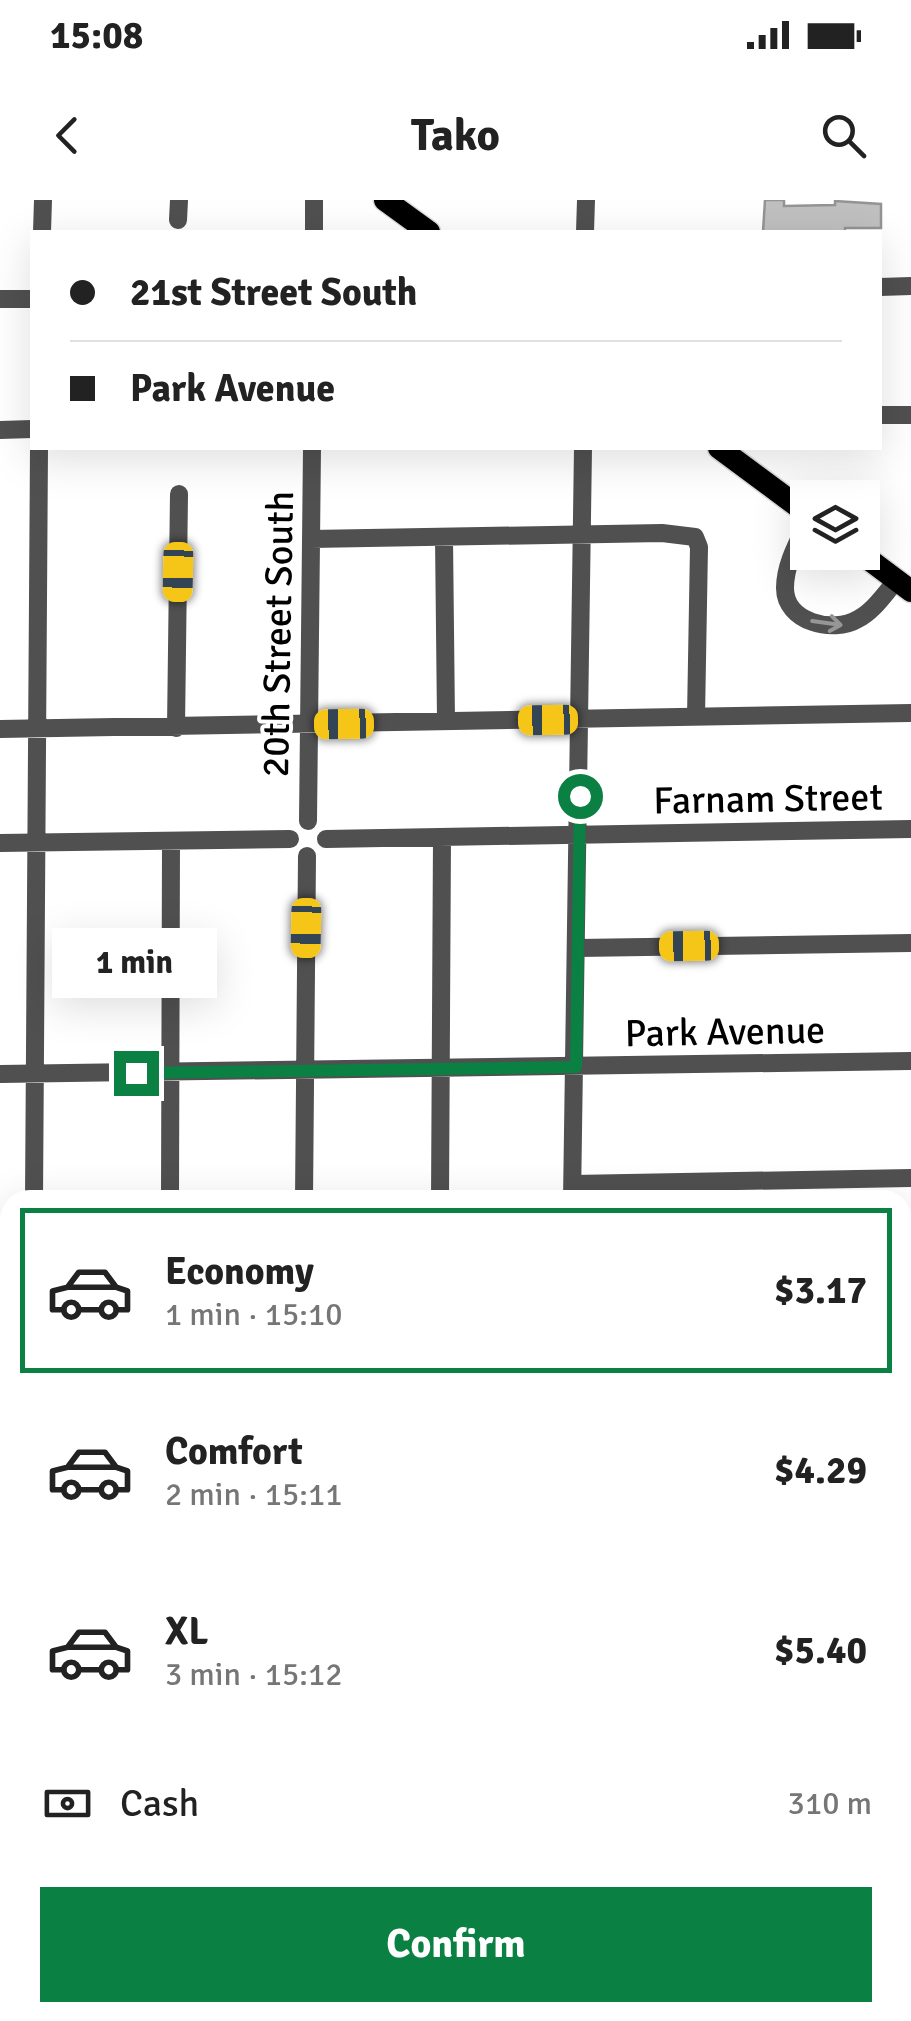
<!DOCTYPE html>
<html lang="en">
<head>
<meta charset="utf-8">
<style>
	:root { --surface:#fff; --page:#f2f2f2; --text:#222; --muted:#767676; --line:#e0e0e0; --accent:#0b8043 }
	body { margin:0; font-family:Signika,sans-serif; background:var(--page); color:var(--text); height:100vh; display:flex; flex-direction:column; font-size:38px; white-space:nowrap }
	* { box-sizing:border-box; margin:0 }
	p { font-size:32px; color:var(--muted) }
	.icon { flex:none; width:55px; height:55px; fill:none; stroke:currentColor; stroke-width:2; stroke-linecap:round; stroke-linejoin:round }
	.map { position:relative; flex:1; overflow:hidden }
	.side { position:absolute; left:0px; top:990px; width:912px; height:832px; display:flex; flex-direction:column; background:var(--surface); border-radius:30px 30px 0 0; box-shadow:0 10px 40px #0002 }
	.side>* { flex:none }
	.guide { position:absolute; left:30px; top:30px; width:852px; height:220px; border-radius:0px; box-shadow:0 10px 40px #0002; display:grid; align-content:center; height:220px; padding:0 40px; background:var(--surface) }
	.tools { position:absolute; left:790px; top:280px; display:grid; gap:20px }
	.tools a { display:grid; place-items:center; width:90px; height:90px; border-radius:0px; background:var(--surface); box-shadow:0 10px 40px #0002; font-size:50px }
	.end { position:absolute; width:45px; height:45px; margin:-22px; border:12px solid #0b8043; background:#fff; box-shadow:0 0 0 5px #fff }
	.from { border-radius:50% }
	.bubble { position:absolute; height:70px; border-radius:0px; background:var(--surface); box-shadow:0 10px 40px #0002; font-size:32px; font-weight:800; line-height:70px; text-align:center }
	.car { position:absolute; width:30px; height:60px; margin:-30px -15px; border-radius:12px; box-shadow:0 0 8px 2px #0007; background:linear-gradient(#f5c518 24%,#345 0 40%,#f5c518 0 76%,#345 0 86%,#f5c518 0) }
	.guide b { display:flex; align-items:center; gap:35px; height:95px; font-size:38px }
	.guide b+b { border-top:2px solid var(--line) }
	.guide i { width:25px; height:25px; background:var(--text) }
	ul { padding:18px 0 0; list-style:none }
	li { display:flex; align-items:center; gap:30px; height:165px; margin:0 20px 15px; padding:0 20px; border:5px solid transparent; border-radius:0px }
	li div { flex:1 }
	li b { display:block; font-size:38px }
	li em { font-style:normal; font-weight:800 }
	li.current { border-color:var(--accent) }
	li>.icon { width:90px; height:90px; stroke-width:1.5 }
	.pay { display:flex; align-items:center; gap:25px; height:110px; padding:0 40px; font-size:38px }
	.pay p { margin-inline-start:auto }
	.cta { display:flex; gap:20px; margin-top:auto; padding:20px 40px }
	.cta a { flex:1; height:115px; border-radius:0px; background:var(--accent); color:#fff; font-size:40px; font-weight:800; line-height:115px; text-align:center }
	.status { display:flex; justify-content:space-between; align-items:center; height:70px; padding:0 50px; background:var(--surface); direction:ltr }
	.status svg { height:28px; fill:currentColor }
	header { display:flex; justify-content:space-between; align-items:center; height:130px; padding:0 40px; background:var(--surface); font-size:45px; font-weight:800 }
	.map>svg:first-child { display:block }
</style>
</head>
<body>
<div class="status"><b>15:08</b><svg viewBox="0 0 49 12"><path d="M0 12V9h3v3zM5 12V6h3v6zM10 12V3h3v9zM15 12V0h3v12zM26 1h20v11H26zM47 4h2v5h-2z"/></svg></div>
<header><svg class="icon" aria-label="back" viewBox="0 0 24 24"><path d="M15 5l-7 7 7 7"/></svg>Tako<svg class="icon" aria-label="search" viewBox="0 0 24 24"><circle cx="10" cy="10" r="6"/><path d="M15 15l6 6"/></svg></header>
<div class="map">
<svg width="911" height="1821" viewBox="0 0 911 1821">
	<rect width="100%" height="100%" fill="#fff"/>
	<!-- building -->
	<path fill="#c0c0c0" stroke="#949494" stroke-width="2.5" d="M765,0H784V6L835,5V1L881,4V28H845V32H763Z"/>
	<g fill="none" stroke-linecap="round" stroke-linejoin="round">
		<defs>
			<path id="major" d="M385,0L429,32
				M719,248L808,314
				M859,352L911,391"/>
		</defs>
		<!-- major casing -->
		<use href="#major" stroke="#dbdbdb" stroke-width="25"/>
		<!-- minor -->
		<path stroke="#505050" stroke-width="18" d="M314,0V32
			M178,20L179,0
			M42,32L43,0
			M585,32L586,0
			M880,87L911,86
			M0,99H32
			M880,215H911
			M0,230L32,229
			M808,321C798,342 785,364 785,388C785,422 833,434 858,419C874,411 885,393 897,380
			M444,338L446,521
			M311,339L662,333L695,337L699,347L696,517
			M176,528L179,294
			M0,529L911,513
			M308,621L312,248
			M326,639L911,629
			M0,643L290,639
			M578,748L911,743
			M0,874L911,861
			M573,984L911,978
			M34,1000L39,248
			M170,1000L171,642
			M304,1000L307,656
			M440,1000L442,637
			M572,1000L583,248
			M902,1094H911
			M0,1108H10
			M902,1210H911
			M902,1329H911
			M0,1341L10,1340
			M902,1444H911
			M0,1456H10
			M902,1560H911
			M0,1573H10
			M902,1676H911
			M0,1695H8
			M902,1794H911
			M0,1806H10
			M23,1812V1821
			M260,1812V1821
			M495,1812V1821
			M618,1812V1821
			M740,1812V1821
			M145,1821V1812"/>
		<!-- major -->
		<use href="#major" stroke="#000" stroke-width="22"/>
	</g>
	<!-- one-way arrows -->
	<defs><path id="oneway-shaft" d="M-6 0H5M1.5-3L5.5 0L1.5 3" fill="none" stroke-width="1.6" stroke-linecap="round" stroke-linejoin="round" transform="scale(2.5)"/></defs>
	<use stroke="#969696" href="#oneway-shaft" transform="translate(827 423) rotate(8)"/>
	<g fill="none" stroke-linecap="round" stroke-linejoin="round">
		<!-- route -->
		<path stroke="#0b8043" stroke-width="12" d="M136,873L576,867L580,596"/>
	</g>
	<g text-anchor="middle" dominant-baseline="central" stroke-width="8" stroke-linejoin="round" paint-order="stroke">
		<!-- street labels -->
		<g font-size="38" fill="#000" stroke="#fff">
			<text transform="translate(278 434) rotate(-89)">20th Street South</text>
			<text transform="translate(768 599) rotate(-1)">Farnam Street</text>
			<text transform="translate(725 832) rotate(-1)">Park Avenue</text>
		</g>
	</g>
</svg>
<div class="tools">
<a><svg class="icon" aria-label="layers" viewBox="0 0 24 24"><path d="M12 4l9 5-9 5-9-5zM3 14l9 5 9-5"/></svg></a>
</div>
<i class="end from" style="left:580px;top:596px"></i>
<i class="end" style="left:136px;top:873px"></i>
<div class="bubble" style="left:52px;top:728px;width:165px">1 min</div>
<i class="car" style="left:178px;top:372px;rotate:181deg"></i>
<i class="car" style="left:548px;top:520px;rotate:269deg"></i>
<i class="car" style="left:344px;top:524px;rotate:269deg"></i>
<i class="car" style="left:306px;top:728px;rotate:181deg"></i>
<i class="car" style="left:689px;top:746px;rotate:269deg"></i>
<div class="guide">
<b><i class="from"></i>21st Street South</b>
<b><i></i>Park Avenue</b>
</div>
<section class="side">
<ul>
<li class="current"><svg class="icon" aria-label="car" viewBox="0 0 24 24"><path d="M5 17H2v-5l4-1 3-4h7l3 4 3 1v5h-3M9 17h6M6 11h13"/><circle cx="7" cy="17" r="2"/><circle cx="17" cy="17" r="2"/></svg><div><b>Economy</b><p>1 min · 15:10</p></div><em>$3.17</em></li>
<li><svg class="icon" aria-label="car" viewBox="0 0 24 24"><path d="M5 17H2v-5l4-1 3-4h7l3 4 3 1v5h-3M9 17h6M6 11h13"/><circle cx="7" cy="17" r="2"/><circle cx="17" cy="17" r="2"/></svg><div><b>Comfort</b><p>2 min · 15:11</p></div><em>$4.29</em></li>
<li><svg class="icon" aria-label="car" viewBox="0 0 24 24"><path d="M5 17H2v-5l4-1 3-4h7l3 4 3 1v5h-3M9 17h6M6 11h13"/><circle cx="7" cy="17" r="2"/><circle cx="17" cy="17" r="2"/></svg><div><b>XL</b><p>3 min · 15:12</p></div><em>$5.40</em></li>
</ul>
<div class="pay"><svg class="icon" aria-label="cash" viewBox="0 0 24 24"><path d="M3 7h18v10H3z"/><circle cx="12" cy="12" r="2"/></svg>Cash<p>310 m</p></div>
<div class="cta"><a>Confirm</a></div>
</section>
</div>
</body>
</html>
